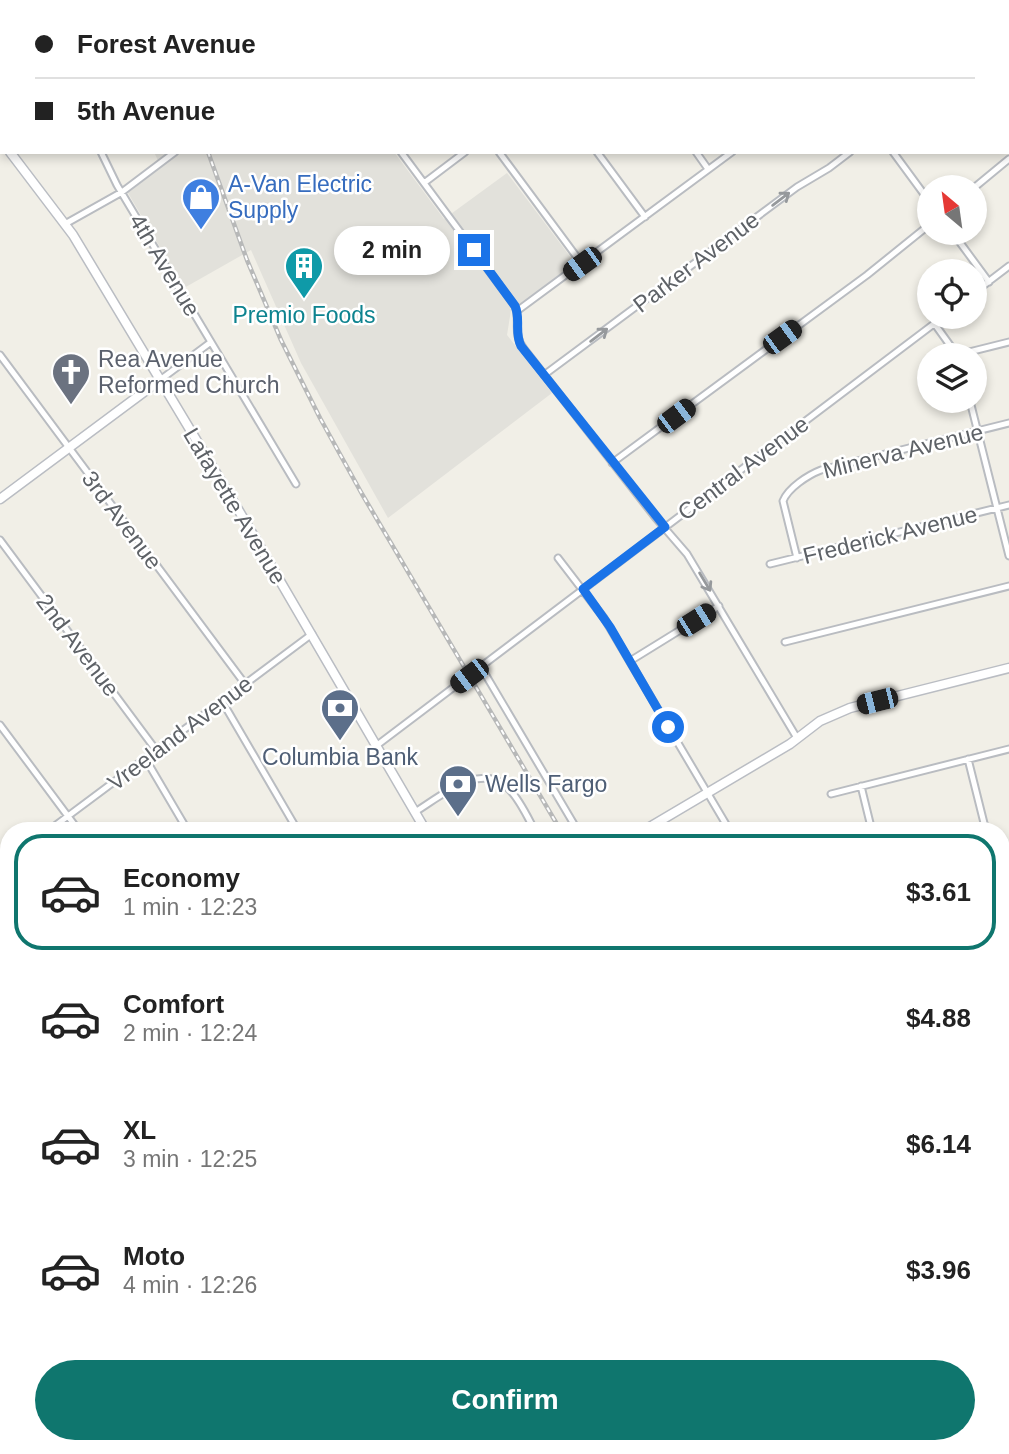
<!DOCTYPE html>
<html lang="en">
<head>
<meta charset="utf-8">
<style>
	:root { --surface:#fff; --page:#f2f2f2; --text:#222; --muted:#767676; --line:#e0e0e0; --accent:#0f766e }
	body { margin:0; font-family:Helvetica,sans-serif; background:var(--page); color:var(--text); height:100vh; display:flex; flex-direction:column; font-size:26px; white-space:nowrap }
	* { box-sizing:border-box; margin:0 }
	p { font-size:23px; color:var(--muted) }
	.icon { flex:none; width:38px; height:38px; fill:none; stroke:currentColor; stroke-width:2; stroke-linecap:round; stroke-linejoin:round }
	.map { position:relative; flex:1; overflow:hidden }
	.panel { position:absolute; left:0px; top:822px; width:1010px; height:632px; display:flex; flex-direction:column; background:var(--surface); border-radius:28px 28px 0 0; box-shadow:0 4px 10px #0003 }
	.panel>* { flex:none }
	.banner { position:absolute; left:0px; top:0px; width:1010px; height:154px; box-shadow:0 4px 10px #0003; display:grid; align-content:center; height:154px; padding:0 35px; background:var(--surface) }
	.needle { width:46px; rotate:331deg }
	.tools { position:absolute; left:917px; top:175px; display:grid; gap:14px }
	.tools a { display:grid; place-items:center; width:70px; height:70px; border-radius:50%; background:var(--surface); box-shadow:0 4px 10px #0003; font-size:35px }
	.end { position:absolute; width:32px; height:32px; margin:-16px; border:9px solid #1a73e8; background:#fff; box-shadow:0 0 0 4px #fff }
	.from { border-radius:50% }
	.bubble { position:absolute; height:49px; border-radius:24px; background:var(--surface); box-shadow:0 4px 10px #0003; font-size:23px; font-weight:700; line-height:49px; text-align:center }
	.car { position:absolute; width:21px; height:42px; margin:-21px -10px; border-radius:9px; box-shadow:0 0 5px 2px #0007; background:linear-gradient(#222 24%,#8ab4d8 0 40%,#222 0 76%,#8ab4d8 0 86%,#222 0) }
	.banner b { display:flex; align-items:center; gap:24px; height:66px; font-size:26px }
	.banner b+b { border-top:2px solid var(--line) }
	.banner i { width:18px; height:18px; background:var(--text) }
	ul { padding:12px 0 0; list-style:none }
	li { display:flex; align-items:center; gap:21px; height:116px; margin:0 14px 10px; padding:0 21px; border:4px solid transparent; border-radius:28px }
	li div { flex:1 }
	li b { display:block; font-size:26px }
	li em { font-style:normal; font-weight:700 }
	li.selected { border-color:var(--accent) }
	li>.icon { width:63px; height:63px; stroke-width:1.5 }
	.button { display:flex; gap:14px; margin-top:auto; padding:14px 35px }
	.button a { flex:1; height:80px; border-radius:42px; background:var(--accent); color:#fff; font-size:28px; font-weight:700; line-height:80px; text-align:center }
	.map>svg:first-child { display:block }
</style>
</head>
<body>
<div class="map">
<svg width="1009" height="1454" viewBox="0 0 1009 1454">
	<rect width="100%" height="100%" fill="#f1efe7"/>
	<!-- industrial -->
	<path fill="#e2e1db" d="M154,152H394L444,219L507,173L575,263L511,310L507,335L552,393L388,518L301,363L251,250L184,288L128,193L161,167Z"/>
	<!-- green -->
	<path fill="#c4e8c7" d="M0,907L9,919V974L3,980L9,992V1268L0,1275Z
		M9,1291V1446H96L101,1454H0V1297Z"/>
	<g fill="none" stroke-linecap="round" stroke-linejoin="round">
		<!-- stream -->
		<path stroke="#a9d1ff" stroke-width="2" d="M1001,1308L1009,1321
			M0,1318L9,1343
			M0,1386L9,1353
			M0,1388L1,1399L9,1418
			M49,1446L67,1454"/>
		<defs>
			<path id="street" d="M24,0V2
				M130,0L131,2
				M287,0L288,2
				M385,0L386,2
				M483,0L485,2
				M582,0L583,2
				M681,0L682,2
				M779,0L780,2
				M878,0L879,2
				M976,0L977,2
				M6,2L8,0
				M370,2L372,0
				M666,2L669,0
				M800,2L802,0
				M0,6L2,5
				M1008,29L1009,28
				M101,152L117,185L296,484
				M401,152L515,306C521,322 512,333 524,349L655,517L687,554L797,738
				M499,152L582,264
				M597,152L645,217
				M696,152L708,169
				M893,152L929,201
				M424,183L465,152
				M975,187L1009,159
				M65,224L122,192L175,152
				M953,233L989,282
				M975,292L1009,266
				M517,311L732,152
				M934,323L957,355
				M0,355L245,684
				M957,355L1009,342
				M544,375L797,187L829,168L850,152
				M160,380L211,342
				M970,401L1009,556
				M612,463L867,275L929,225
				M0,540L156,750
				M558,558L604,618L730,831
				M797,558L783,501C788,488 808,475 821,470L1009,423
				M770,564L1009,505
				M785,642L1009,586
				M630,661L719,606
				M481,667L578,831
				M222,701L298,831
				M0,725L79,831
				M376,746L943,317
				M145,758L188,831
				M968,759L986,831
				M861,786L872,831
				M831,794L1009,749
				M415,812C440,797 481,760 509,789C520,800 528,818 535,831
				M48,831L312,634
				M0,867L9,860
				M1001,891L1009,923
				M0,899L9,911
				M147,1446L152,1454
				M275,1446L280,1454
				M404,1446L409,1454
				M532,1446L537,1454
				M899,1446L903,1454
				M941,1446L946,1454"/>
			<path id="secondary" d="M0,139L2,141
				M10,152L73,235L245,521L426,831
				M0,499L160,380
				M643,831L790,744L820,721L850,708L1009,668
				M1001,1141L1009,1135
				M0,1288L9,1282
				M780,1446L784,1454
				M554,1454L566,1446"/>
		</defs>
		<!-- street casing -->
		<use href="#street" stroke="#b9bcc1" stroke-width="9"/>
		<!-- secondary casing -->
		<use href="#secondary" stroke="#babdc3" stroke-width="11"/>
		<!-- street -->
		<use href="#street" stroke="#fff" stroke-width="5"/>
		<!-- secondary -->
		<use href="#secondary" stroke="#fff" stroke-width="8"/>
		<defs>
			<path id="rail" d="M158,0V2
				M208,152L247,260L281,340L320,418L362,494L561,831
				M924,1446L929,1454"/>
		</defs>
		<!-- rail casing -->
		<use href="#rail" stroke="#b7b8b8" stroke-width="4.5"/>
		<!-- rail -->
		<use href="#rail" stroke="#fff" stroke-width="2" stroke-dasharray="5" stroke-linecap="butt"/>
	</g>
	<!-- one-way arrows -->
	<defs><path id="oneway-shaft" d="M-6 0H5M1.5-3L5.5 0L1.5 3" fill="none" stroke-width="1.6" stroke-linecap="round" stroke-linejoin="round" transform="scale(1.75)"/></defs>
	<g stroke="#96999c">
		<use href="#oneway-shaft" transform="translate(781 199) rotate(-37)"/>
		<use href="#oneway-shaft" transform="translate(599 335) rotate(-37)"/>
		<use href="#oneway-shaft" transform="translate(705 582) rotate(59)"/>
	</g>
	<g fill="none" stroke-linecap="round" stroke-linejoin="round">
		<!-- route -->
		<path stroke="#1a73e8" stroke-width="9" d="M474,250L515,306C521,319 514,332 521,346L665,527L583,589L610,627L668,727"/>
	</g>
	<!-- icons -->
	<defs>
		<symbol id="shop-pin" viewBox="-11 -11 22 30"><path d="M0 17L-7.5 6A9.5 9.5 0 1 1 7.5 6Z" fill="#3f7fe0" stroke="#fff"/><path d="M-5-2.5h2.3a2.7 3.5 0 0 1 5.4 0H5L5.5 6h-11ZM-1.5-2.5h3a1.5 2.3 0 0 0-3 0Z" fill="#fff"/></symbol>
		<symbol id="building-pin" viewBox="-11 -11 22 30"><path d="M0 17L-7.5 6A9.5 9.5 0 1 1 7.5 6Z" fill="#0f9aa8" stroke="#fff"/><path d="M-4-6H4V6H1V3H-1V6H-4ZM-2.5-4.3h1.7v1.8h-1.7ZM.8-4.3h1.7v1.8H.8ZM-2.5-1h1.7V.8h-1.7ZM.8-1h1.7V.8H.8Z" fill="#fff"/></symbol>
		<symbol id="church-pin" viewBox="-11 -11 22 30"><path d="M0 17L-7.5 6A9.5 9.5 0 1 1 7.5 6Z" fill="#6b7280" stroke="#fff"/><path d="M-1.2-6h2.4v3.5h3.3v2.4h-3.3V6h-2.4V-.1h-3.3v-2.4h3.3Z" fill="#fff"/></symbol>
		<symbol id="bank-pin" viewBox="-11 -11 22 30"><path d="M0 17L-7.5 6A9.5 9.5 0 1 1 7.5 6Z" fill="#5c6f8a" stroke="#fff"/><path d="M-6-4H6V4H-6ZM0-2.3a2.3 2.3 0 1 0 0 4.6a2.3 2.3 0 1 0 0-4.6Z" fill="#fff"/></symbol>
	</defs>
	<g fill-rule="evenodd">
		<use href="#shop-pin" x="179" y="175" width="44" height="60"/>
		<use href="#building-pin" x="282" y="244" width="44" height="60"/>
		<use href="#church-pin" x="49" y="350" width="44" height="60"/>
		<use href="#bank-pin" x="318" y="686" width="44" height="60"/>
		<use href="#bank-pin" x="436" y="762" width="44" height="60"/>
	</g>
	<g text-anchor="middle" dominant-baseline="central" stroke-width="5" stroke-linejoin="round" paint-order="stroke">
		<!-- shop labels -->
		<g font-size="23" fill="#366cbe" stroke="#fff" text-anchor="start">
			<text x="228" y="184">A-Van Electric<tspan x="228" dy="26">Supply</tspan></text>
		</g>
		<!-- street labels -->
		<g font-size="23" fill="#5e6267" stroke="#fff">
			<text transform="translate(696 262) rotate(-37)">Parker Avenue</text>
			<text transform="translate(165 265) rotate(59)">4th Avenue</text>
			<text transform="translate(903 451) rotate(-14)">Minerva Avenue</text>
			<text transform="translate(743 468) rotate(-37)">Central Avenue</text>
			<text transform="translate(235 506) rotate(59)">Lafayette Avenue</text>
			<text transform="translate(122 520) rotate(53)">3rd Avenue</text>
			<text transform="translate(890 535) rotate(-14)">Frederick Avenue</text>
			<text transform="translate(78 645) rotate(53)">2nd Avenue</text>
			<text transform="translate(180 733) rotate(-37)">Vreeland Avenue</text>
		</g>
		<!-- culture labels -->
		<g font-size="23" fill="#0d838f" stroke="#fff">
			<text x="304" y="315">Premio Foods</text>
		</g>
		<!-- worship labels -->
		<g font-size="23" fill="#5b616d" stroke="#fff" text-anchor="start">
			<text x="98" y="359">Rea Avenue<tspan x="98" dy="26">Reformed Church</tspan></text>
		</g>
		<!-- service labels -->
		<g font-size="23" fill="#4e5e75" stroke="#fff">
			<text x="340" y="757">Columbia Bank</text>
			<text x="485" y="784" text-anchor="start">Wells Fargo</text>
		</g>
	</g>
</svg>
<div class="tools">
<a><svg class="needle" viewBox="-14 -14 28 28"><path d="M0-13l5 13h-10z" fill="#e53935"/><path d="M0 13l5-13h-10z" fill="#767676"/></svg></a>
<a><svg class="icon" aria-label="locate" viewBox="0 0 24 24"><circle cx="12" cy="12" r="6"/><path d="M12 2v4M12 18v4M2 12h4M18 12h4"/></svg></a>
<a><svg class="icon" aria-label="layers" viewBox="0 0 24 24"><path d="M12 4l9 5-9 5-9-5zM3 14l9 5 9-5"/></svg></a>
</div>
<i class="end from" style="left:668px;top:727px"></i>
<i class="end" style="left:474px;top:250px"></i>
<div class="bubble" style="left:334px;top:226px;width:116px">2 min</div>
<i class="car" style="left:582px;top:264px;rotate:234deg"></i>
<i class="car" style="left:782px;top:337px;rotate:54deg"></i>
<i class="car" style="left:676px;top:416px;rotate:53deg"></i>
<i class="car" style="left:696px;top:620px;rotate:58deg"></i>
<i class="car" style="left:469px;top:676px;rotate:233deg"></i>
<i class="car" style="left:877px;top:701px;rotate:256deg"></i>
<div class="banner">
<b><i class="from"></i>Forest Avenue</b>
<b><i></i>5th Avenue</b>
</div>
<section class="panel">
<ul>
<li class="selected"><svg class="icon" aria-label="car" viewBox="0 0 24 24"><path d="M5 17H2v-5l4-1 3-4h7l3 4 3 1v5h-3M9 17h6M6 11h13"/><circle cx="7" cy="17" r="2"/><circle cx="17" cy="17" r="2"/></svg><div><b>Economy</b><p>1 min · 12:23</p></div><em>$3.61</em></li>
<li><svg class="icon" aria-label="car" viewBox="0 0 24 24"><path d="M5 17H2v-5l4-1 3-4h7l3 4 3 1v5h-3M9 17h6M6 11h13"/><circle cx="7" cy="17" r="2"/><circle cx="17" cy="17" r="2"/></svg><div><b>Comfort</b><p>2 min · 12:24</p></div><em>$4.88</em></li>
<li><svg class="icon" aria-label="car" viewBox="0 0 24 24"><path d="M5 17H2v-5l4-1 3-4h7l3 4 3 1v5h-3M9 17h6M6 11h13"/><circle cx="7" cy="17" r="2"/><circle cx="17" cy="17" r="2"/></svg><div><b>XL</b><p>3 min · 12:25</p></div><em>$6.14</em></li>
<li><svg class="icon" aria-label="car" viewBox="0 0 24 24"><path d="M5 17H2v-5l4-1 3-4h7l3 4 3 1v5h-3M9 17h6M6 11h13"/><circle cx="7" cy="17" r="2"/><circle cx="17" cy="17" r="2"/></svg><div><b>Moto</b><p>4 min · 12:26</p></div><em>$3.96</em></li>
</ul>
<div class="button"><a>Confirm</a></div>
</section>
</div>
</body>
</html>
